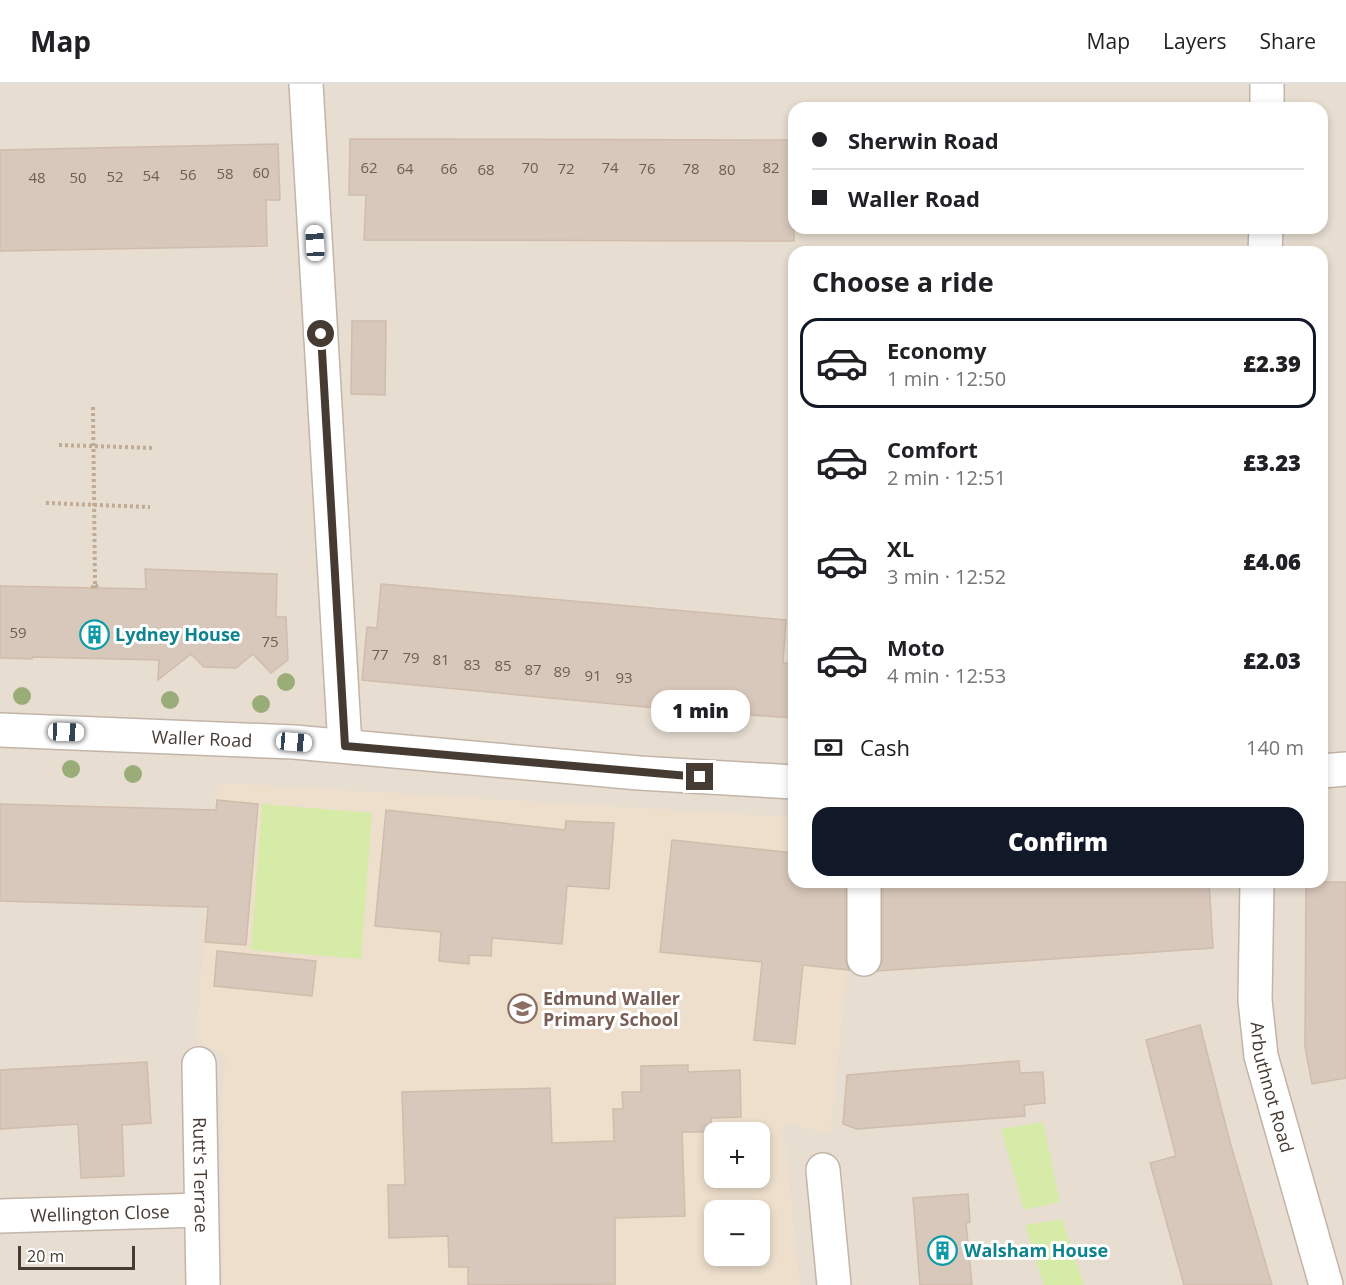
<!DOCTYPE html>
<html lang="en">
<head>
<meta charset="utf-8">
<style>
	:root { --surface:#fff; --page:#f2f2f2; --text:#202124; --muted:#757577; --line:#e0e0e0; --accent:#111827 }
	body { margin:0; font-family:"Open Sans",sans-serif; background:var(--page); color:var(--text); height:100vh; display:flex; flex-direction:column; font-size:22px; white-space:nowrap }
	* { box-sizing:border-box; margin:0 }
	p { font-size:20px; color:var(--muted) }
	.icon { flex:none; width:33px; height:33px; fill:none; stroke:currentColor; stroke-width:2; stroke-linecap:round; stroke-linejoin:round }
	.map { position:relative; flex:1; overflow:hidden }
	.side { position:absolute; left:788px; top:162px; width:540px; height:642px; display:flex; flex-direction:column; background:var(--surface); border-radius:18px; box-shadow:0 3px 9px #0003 }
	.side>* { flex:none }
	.hud { position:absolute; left:788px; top:18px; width:540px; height:132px; border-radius:18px; box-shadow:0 3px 9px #0003; display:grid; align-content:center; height:132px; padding:0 24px; background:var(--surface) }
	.buttons { position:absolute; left:704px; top:1038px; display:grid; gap:12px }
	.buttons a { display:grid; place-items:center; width:66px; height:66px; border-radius:12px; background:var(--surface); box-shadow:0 3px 9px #0003; font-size:30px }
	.scale { position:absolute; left:18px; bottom:15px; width:117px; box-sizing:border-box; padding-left:6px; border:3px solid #453b33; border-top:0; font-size:16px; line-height:21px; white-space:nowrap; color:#453b33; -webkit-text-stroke:4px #fff; paint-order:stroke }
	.end { position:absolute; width:27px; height:27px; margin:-14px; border:8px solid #453b33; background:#fff; box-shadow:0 0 0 3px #fff }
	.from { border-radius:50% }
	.bubble { position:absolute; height:42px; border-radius:18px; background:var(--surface); box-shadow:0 3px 9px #0003; font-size:20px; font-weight:800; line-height:42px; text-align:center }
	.car { position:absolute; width:18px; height:36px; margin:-18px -9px; border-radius:8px; box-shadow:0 0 4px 2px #0007; background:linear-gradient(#fff 24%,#345 0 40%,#fff 0 76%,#345 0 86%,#fff 0) }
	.hud b { display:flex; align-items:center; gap:21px; height:57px; font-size:22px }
	.hud b+b { border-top:2px solid var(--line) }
	.hud i { width:15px; height:15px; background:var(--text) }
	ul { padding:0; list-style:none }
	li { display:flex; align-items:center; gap:18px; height:90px; margin:0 12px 9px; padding:0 12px; border:3px solid transparent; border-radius:18px }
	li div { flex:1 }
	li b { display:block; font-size:22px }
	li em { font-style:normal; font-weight:800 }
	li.active { border-color:var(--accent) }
	li>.icon { width:54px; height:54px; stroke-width:1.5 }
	h2 { padding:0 24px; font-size:27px; line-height:72px }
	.pay { display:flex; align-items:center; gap:15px; height:66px; padding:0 24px; font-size:22px }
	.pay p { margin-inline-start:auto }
	.cta { display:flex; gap:12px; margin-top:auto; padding:12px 24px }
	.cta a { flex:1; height:69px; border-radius:18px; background:var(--accent); color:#fff; font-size:24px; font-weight:800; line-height:69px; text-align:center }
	header { display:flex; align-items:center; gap:36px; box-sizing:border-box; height:84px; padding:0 30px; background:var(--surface); border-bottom:2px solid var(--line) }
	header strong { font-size:28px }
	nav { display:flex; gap:33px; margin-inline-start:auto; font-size:21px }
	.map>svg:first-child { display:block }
</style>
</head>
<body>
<header>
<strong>Map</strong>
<nav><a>Map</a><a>Layers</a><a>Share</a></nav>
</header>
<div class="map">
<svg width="1346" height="1201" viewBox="0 0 1346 1201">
	<rect width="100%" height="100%" fill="#f3ece3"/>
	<!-- residential -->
	<path fill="#e7ddd1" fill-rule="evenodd" d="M0,0H1346V1201H0ZM794,24H1322V144H794ZM794,168H1322V798H794ZM714,1048H759V1094H714ZM714,1126H759V1172H714Z"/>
	<!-- education -->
	<path fill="#eddfcc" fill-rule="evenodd" d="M224,699L793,733L794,798H857L830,1050L783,1039L800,1201H223L222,1016L226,973L196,955L215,706ZM714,1048H759V1094H714ZM714,1126H759V1172H714Z"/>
	<!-- green -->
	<path fill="#d7eba8" d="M262,720L372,729L361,875L251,866Z
		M1043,1038L1060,1118L1024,1126L1001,1045Z
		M1062,1135L1084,1201H1044L1025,1141Z"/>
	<!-- building -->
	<path fill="#d8c8bb" stroke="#d0bcab" stroke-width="1.5" d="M350,55L794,56V157L364,156L366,111H349Z
		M278,60L280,116H266L267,162L0,167V66Z
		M352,237H386L385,311L351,310Z
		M145,485L277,490L276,533H286L288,576L271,589L253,570L236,584L204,583L191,570L158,596L159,576L32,573V575L0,574V502L146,505Z
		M381,500L786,536L783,579L794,580V634L667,625L362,596L367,543L377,544Z
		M217,716L258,720L246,861L205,858L208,823L0,817V720L216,726Z
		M386,726L565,746L566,737L614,739L609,805L567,802L562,860L492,854L491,872L469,871V880L439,877L441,848L375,842Z
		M672,756L794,769V798H845V875L849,886L803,881L795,960L754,956L762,878L660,868Z
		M883,798H1209L1213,864L877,887L883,875Z
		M1306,798H1346V994L1312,1000L1305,963Z
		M217,867L316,877L312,912L214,902Z
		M1200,941L1230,1058L1272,1201H1184L1150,1079L1176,1072L1146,956Z
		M1019,977L1020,989L1043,988L1045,1019L1024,1021L1025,1032L857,1045L843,1040L847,991Z
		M147,978L151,1039L122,1041L124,1092L81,1094L78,1040L0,1045V986Z
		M688,981V988L740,986L741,1033L711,1034V1048H682L685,1132L615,1134V1200L468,1201V1183H449L448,1152L389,1154L388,1101H405L402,1008L550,1004L552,1059L614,1057L613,1025H623L622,1008H641V982Z
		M968,1110L970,1138L966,1139L972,1201H920L913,1114Z"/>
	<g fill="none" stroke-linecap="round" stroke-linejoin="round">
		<defs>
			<g id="minor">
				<path d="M306,0L345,662"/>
				<path d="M1267,24V0"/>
				<path d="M1265,168L1266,144"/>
				<path id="s1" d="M0,646L294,658L639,689L794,698"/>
				<path d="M1322,687L1346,685"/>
				<path d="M864,798V875"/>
				<path id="s2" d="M1257,798L1255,916L1261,972L1326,1201"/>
				<path id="s3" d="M199,980L203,1201"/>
				<path d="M823,1086L834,1201"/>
				<path id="s4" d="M0,1132L201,1126"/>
			</g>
		</defs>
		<!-- minor casing -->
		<use href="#minor" stroke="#c2b5a8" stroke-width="36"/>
		<!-- path -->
		<path stroke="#c2ab95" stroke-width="4" stroke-dasharray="3 3" stroke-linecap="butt" d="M93,323L95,500
			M59,361L154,364
			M46,419L150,423
			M92,504L95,500L98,504"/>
		<!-- minor -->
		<use href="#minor" stroke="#fff" stroke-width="33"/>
	</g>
	<!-- trees -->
	<g fill="#9aad79">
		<circle cx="286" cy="598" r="9"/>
		<circle cx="22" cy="612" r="9"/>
		<circle cx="170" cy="616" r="9"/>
		<circle cx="261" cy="620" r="9"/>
		<circle cx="71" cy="685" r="9"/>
		<circle cx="133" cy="690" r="9"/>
	</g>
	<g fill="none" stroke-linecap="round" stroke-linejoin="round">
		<!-- route -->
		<path stroke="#453b33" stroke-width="8" d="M321,250L345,662L700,693"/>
	</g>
	<!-- icons -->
	<defs>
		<symbol id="building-ring" viewBox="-11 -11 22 22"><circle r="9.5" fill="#fff" stroke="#0f9aa8" stroke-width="1.5"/><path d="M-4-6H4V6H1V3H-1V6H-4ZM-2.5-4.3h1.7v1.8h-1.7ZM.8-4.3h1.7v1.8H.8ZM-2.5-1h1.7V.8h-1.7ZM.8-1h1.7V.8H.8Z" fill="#0f9aa8"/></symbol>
		<symbol id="school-ring" viewBox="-11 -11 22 22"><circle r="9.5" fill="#fff" stroke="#8d6e63" stroke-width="1.5"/><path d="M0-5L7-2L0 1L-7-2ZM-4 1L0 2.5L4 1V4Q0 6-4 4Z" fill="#8d6e63"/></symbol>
	</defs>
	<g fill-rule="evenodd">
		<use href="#building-ring" x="78" y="534" width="33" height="33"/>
		<use href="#school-ring" x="506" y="908" width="33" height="33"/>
		<use href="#building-ring" x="926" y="1150" width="33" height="33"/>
	</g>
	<g text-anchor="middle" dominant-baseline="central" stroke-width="6" stroke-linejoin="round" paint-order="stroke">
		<!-- number labels -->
		<g font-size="15" fill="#6a5e55">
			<text x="369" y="83">62</text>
			<text x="530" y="83">70</text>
			<text x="610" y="83">74</text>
			<text x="771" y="83">82</text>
			<text x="405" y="84">64</text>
			<text x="449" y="84">66</text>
			<text x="566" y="84">72</text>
			<text x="647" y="84">76</text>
			<text x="691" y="84">78</text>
			<text x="486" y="85">68</text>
			<text x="727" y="85">80</text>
			<text x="261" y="88">60</text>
			<text x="225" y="89">58</text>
			<text x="188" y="90">56</text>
			<text x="151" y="91">54</text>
			<text x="115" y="92">52</text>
			<text x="37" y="93">48</text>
			<text x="78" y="93">50</text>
			<text x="18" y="548">59</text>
			<text x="270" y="557">75</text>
			<text x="380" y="570">77</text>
			<text x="411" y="573">79</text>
			<text x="441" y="575">81</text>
			<text x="472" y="580">83</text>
			<text x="503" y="581">85</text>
			<text x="533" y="585">87</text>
			<text x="562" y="587">89</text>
			<text x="593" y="591">91</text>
			<text x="624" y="593">93</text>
		</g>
		<!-- culture labels -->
		<g font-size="18" font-weight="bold" fill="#0d838f" stroke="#fff" text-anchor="start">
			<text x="115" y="550">Lydney House</text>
			<text x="964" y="1166">Walsham House</text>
		</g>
		<!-- street labels -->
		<g font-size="18" fill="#453b33" stroke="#fff">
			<text stroke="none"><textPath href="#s1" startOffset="202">Waller Road</textPath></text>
			<text stroke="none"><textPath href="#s2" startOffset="207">Arbuthnot Road</textPath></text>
			<text stroke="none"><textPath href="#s3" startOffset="111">Rutt's Terrace</textPath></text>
			<text stroke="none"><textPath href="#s4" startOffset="100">Wellington Close</textPath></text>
		</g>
		<!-- education labels -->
		<g font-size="18" font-weight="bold" fill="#785e54" stroke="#fff" text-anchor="start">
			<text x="543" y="914">Edmund Waller<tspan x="543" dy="21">Primary School</tspan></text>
		</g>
	</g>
</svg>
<div class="buttons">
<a>+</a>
<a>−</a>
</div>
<div class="scale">20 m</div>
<i class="end from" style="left:321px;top:250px"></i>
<i class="end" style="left:700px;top:693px"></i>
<div class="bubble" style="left:651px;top:606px;width:99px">1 min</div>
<i class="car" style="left:315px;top:159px;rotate:357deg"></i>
<i class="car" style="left:66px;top:648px;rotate:92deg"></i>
<i class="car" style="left:294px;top:658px;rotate:95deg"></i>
<div class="hud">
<b><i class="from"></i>Sherwin Road</b>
<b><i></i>Waller Road</b>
</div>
<section class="side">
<h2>Choose a ride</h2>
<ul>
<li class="active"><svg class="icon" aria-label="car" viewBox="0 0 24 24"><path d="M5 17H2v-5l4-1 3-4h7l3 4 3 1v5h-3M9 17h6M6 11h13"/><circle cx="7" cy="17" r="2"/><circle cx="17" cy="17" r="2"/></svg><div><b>Economy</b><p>1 min · 12:50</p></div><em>£2.39</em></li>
<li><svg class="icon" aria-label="car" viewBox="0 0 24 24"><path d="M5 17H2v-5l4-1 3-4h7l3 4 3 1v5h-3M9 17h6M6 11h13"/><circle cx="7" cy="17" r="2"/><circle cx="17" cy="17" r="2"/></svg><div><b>Comfort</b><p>2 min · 12:51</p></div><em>£3.23</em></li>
<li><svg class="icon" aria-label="car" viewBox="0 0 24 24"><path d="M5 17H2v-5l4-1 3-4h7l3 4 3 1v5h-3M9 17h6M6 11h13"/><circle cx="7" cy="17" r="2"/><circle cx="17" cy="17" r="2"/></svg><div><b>XL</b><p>3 min · 12:52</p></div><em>£4.06</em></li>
<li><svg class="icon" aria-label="car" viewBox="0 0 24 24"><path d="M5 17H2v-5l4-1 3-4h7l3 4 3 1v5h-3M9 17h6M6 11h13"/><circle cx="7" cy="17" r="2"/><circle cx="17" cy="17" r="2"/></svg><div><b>Moto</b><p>4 min · 12:53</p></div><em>£2.03</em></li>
</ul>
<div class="pay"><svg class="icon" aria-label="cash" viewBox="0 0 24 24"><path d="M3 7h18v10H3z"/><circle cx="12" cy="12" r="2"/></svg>Cash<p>140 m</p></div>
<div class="cta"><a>Confirm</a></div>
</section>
</div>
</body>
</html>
